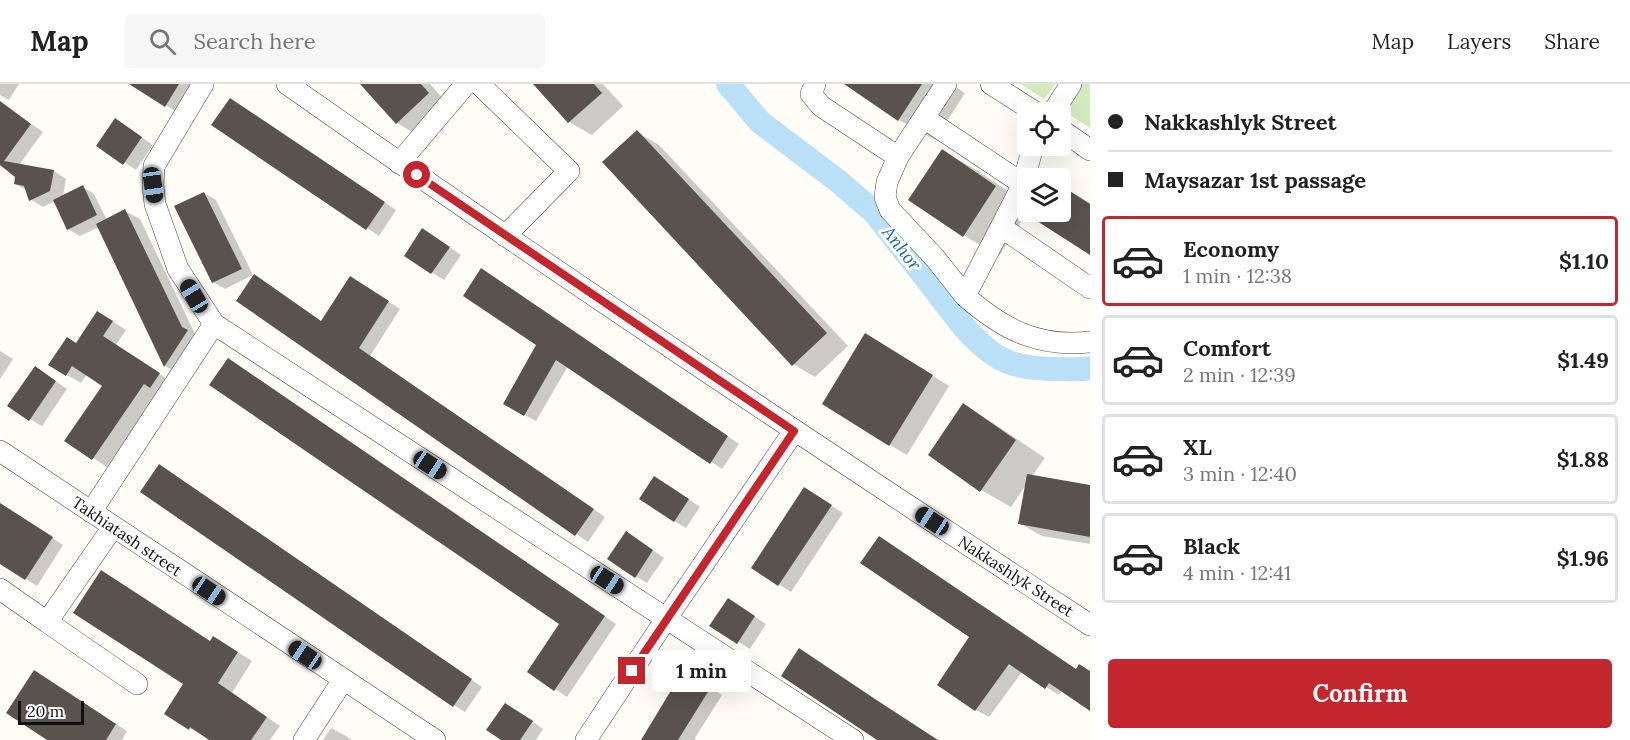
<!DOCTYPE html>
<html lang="en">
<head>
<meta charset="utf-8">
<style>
	:root { --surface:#fff; --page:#f6f6f6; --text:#222; --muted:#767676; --line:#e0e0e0; --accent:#c4262e }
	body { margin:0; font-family:Lora,serif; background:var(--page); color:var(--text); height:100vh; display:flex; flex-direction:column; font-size:22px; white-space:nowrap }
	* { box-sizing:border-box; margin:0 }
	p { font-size:20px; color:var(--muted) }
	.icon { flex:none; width:33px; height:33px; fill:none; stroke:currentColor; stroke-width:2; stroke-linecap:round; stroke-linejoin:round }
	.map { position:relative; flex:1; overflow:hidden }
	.drawer { display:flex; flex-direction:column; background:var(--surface); width:540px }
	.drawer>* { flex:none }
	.hud { display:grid; align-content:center; height:132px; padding:0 18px; background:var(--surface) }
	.buttons { position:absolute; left:1017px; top:18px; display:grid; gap:12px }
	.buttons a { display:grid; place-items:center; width:54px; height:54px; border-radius:6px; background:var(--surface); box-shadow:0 6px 24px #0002; font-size:30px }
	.scale { position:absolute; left:18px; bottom:15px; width:66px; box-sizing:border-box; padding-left:6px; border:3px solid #111; border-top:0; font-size:16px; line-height:21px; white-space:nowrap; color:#111; -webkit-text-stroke:4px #fff; paint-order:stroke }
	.end { position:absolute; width:27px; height:27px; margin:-14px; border:8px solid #c4262e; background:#fff; box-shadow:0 0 0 3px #fff }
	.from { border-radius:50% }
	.bubble { position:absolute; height:42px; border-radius:6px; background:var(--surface); box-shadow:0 6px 24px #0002; font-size:20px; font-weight:700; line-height:42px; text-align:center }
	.car { position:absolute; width:18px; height:36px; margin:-18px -9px; border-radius:8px; box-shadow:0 0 4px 2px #0007; background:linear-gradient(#222 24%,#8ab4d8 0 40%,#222 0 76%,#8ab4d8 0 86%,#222 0) }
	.hud b { display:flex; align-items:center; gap:21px; height:57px; font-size:22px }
	.hud b+b { border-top:2px solid var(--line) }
	.hud i { width:15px; height:15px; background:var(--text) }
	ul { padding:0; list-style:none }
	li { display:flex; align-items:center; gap:18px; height:90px; margin:0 12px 9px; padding:0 6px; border:3px solid var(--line); border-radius:6px }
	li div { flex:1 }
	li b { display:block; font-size:22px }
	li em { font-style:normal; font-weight:700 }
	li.on { border-color:var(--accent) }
	li>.icon { width:54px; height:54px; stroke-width:1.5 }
	.action { display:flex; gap:12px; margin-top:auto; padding:12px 18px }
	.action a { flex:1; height:69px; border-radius:6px; background:var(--accent); color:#fff; font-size:24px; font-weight:700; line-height:69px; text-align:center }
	header { display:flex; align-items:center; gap:36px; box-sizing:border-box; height:84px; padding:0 30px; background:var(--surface); border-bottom:2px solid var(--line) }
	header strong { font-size:28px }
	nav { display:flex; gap:33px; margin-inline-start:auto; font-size:21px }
	.search { width:420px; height:54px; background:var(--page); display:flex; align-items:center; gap:15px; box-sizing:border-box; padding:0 21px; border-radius:6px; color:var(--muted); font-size:22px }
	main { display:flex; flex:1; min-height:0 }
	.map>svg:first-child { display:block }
</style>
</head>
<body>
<header>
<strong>Map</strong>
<div class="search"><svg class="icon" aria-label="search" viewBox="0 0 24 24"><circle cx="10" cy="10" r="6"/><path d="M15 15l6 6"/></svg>Search here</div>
<nav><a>Map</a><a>Layers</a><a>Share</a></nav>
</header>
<main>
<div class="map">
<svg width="1090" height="656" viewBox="0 0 1090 656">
	<rect width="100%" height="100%" fill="#fffdf5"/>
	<!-- green -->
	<path fill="#d5ebbd" d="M1021,0H1055L1044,15Z
		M1082,0H1090V44L1064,27Z"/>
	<!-- shadow -->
	<path fill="#0003" d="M0,0H19L9,16L0,11Z
		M131,0H202L182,31Z
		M362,0H430L451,23L419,52L397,39Z
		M535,0H603L623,22L592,51L569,38Z
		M852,0H951L965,9L935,56L899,36L850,2Z
		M0,18L43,48L19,81L54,87L66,95L63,112L83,103L94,110L107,136L125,127L140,135L196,252L179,290L165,282L99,143L80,152L68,145L55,117L43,123L30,115L27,106L15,100L17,92L0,79Z
		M242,22L396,126L379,152L213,41Z
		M127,43L153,61L136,86L98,61Z
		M637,48L659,61L848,262L815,293L793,280Z
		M943,67L978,87L1028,121V128H1060V101L1090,119V169L1027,129L999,172L963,151Z
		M204,109L216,116L253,191L225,205L213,198Z
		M435,153L461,171L444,196L406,172Z
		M493,193L739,360L722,385L568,282L536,337L505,320L538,261Z
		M363,201L400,225L370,272L605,433L588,458L238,217L323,238Z
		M112,237L126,246L116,261L173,299L159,307L107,383L67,357L105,302L87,290L81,299L67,291L77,260Z
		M883,261L949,302L907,371L890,361Z
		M0,267L13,275L0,295Z
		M240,283L616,540L567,613L529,588L562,540Z
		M47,291L67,305L42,342L30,335Z
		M964,321L993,339L1045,374L1032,392L1090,403V460L1042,452L1019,439L1026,401L1011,423L981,406Z
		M171,389L482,603L465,628L454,621Z
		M667,400L700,423L686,444L674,437Z
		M816,412L843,429L791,508L753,484Z
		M0,420L63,461L37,502L0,479Z
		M880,454L1077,586L1080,582L1090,588V625L1062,607L1059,611L1022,588L989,633L976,626L971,553Z
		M638,456L664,474L647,499L635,492Z
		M740,523L766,540L750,565L712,541Z
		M211,558L228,562L252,577L232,609L280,642L270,656H212L189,644Z
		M46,594L127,647L122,656H50Z
		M696,594L722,611L695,654L696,656H643Z
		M517,627L543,645L536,656H503Z
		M331,644L346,652L352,656H323Z"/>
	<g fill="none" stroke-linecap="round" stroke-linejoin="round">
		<!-- canal -->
		<path stroke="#b9e0f7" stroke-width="24" d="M728,0L760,38L838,97L875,129L964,243C994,277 1013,285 1057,285C1068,285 1080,286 1090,284"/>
	</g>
	<!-- building -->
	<path fill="#5a524d" d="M129,0H179L165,23Z
		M360,0H421L429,9L396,40Z
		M533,0H594L602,9L568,39Z
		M844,0H922L898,37Z
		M230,14L385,118L366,146L211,41Z
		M0,17L31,40L4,77L54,86L50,107L29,117L24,102L14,100L15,93L0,81Z
		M115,34L142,53L123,81L96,62Z
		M637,46L827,249L792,282L602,78Z
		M942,65L996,102L963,153L908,116Z
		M83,101L97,131L67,146L53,116Z
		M1060,101L1090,120V171L1023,128L1028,119V128H1060Z
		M204,108L242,185L212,199L174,122Z
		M125,125L182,243L188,246L164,283L96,140Z
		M422,144L450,163L431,190L404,172Z
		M481,184L728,352L710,380L556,276L524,332L503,320L536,261L463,212Z
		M254,190L321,237L350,192L389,217L359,264L594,425L575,452L236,217Z
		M97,227L113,237L103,252L160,289L150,304L144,300L92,376L64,357L102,302L72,282L66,292L48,281L67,253L76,259Z
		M865,249L933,291L889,362L822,320Z
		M228,274L605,532L554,607L527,588L559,540L209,301Z
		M35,282L56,297L29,337L7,322Z
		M963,319L1016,356L980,408L928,371Z
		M159,380L472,595L453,623L140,408Z
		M1027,390L1090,401V453L1018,440Z
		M654,392L689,415L674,438L639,415Z
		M804,403L832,421L778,502L751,484Z
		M0,419L53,453L25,496L0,480Z
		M626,447L653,466L635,494L607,475Z
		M879,452L1076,585L1079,580L1090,587V627L1049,599L1045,605L1009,580L975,627L937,601L969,553L860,479Z
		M101,486L210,557L213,552L238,568L218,599L267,633L251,656H209L190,643L189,646L164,630L183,600L73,529Z
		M728,514L755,532L737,560L709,542Z
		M799,564L875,615L938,656H877L781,592Z
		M684,585L711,603L678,656H641Z
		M34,586L116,640L106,656H47L6,629Z
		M505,619L533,637L520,656H501L486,646Z"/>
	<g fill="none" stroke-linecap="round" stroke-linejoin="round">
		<defs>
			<path id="minor" d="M203,0L154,82L153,101L155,120L178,185L214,240L853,656
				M287,0C551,186 820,364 1090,541
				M479,0L569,87L505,152
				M815,0L811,10L821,22L898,73
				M946,0L898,73L887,98L885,113L890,126L935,174L965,212
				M991,0L1035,28
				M1053,28L1071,0
				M924,34L1023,100
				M1060,45L1090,66
				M1033,62L1023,100L1001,143L1090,204
				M399,79L466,0
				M1001,143L965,212C1002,245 1039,264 1090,258
				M0,367L435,656
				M91,428L214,240
				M0,505L47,538L113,443
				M47,538L137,600
				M304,656L343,596
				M586,656L666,535L794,347"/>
		</defs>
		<!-- minor casing -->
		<use href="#minor" stroke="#444" stroke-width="22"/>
		<!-- minor -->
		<use href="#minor" stroke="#fff" stroke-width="21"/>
	</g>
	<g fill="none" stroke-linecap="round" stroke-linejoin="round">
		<!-- route -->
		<path stroke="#c4262e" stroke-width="8" d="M417,91L794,347L632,587"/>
	</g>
	<g text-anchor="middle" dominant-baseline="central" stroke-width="6" stroke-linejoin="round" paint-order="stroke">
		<!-- street labels -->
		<g font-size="16" fill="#111" stroke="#fff">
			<text transform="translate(127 452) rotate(34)">Takhiatash street</text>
			<text transform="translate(1016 492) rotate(33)">Nakkashlyk Street</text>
		</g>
		<!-- water labels -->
		<g font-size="18" font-style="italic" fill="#1768a6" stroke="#fff">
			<text transform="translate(902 164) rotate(52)">Anhor</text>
		</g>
	</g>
</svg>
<div class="buttons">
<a><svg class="icon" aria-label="locate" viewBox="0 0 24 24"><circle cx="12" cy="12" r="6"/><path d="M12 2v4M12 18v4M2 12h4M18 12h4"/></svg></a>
<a><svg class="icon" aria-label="layers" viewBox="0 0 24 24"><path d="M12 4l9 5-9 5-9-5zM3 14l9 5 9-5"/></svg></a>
</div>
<div class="scale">20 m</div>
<i class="end from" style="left:417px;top:91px"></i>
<i class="end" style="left:632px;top:587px"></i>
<div class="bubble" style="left:652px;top:566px;width:99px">1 min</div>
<i class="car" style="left:153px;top:101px;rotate:172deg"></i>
<i class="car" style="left:194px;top:212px;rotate:329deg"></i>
<i class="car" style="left:430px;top:381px;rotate:123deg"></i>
<i class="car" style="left:932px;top:437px;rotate:303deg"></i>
<i class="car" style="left:607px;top:496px;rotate:123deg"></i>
<i class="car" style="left:209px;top:507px;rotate:124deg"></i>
<i class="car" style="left:305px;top:571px;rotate:304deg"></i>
</div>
<section class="drawer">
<div class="hud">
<b><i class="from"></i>Nakkashlyk Street</b>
<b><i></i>Maysazar 1st passage</b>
</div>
<ul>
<li class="on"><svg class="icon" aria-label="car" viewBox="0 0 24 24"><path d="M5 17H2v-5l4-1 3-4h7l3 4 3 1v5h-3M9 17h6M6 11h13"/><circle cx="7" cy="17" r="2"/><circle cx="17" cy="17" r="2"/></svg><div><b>Economy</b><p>1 min · 12:38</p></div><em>$1.10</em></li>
<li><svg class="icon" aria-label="car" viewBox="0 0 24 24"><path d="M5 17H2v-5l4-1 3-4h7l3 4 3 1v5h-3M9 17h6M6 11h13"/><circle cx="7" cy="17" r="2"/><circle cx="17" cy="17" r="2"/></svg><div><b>Comfort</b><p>2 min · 12:39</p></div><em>$1.49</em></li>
<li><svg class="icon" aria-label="car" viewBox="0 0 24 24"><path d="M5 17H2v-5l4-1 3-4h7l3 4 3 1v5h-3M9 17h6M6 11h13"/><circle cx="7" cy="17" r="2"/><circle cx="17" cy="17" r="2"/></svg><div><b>XL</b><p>3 min · 12:40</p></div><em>$1.88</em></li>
<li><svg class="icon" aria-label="car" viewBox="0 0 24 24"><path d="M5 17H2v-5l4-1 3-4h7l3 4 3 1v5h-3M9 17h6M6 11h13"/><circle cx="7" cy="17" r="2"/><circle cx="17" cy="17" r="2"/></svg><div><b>Black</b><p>4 min · 12:41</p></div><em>$1.96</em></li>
</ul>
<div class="action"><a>Confirm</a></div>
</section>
</main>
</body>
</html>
